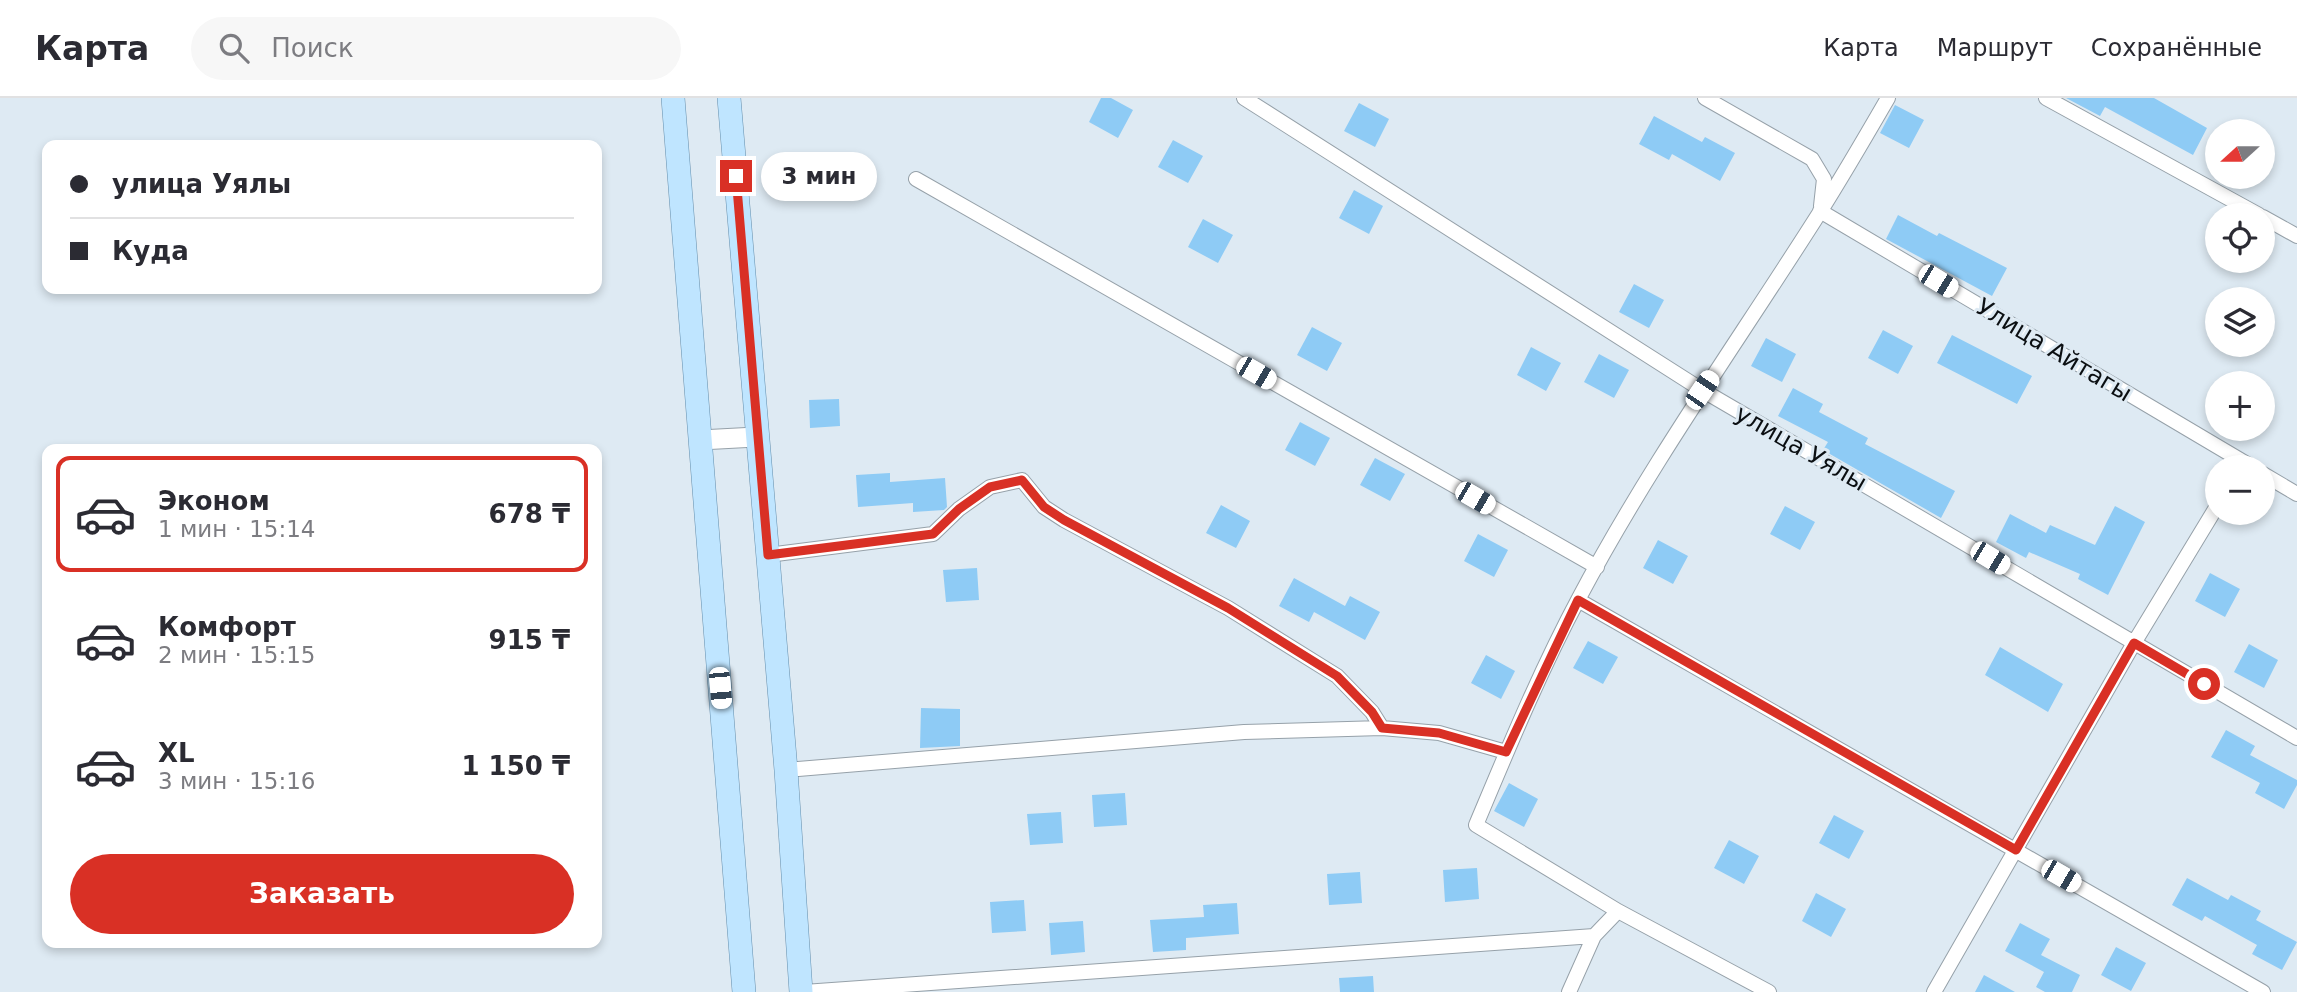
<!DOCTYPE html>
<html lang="ru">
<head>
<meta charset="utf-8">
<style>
	:root { --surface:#fff; --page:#f7f7f7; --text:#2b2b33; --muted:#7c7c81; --line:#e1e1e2; --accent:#d93025 }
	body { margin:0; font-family:"DejaVu Sans",sans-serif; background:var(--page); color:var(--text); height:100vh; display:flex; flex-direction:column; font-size:26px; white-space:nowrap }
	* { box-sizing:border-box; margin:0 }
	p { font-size:23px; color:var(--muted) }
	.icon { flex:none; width:38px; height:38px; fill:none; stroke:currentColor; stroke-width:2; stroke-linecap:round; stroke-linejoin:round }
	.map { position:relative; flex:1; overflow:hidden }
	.sheet { position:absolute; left:42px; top:346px; width:560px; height:504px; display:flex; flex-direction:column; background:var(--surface); border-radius:14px; box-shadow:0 4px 10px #0003 }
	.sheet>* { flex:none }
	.guide { position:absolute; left:42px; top:42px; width:560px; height:154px; border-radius:14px; box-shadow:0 4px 10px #0003; display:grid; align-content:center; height:154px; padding:0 28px; background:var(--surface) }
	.needle { width:46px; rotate:249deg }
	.buttons { position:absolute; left:2205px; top:21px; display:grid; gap:14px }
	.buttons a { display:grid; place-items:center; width:70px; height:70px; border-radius:50%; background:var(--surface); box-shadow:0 4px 10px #0003; font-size:35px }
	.end { position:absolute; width:32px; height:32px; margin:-16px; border:9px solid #d93025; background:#fff; box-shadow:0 0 0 4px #fff }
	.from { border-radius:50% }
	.bubble { position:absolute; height:49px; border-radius:24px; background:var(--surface); box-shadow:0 4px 10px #0003; font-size:23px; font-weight:800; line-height:49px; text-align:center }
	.car { position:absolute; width:21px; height:42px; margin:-21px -10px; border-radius:9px; box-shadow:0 0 5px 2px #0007; background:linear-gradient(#fff 24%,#345 0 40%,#fff 0 76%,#345 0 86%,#fff 0) }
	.guide b { display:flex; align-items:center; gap:24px; height:66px; font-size:26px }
	.guide b+b { border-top:2px solid var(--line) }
	.guide i { width:18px; height:18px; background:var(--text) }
	ul { padding:12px 0 0; list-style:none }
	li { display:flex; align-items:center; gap:21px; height:116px; margin:0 14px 10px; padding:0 14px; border:4px solid transparent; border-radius:14px }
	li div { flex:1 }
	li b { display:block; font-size:26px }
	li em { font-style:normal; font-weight:800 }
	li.on { border-color:var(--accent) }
	li>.icon { width:63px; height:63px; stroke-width:1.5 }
	.button { display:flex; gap:14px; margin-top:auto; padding:14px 28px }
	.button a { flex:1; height:80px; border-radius:42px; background:var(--accent); color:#fff; font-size:28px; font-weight:800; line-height:80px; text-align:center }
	header { display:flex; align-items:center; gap:42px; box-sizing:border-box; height:98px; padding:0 35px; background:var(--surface); border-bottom:2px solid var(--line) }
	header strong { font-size:33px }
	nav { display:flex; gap:38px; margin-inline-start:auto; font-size:24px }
	.search { width:490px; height:63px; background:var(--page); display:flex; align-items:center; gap:18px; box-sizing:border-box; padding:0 24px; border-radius:38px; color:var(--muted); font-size:26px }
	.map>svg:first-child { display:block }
</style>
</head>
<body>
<header>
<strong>Карта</strong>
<div class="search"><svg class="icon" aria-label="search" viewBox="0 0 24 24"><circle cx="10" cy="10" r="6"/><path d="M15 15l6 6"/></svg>Поиск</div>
<nav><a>Карта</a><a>Маршрут</a><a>Сохранённые</a></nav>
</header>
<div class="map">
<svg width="2297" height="894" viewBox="0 0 2297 894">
	<rect width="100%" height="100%" fill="#deeaf3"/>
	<!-- building -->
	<path fill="#8ecbf5" d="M1101,0H1111L1133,12L1118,40L1089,24Z
		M2066,0H2154L2207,30L2193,57L2105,9L2100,18Z
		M1359,5L1389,21L1375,49L1344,33Z
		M1895,7L1924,22L1909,50L1880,35Z
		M1654,18L1702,44L1705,39L1735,55L1720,83L1672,56L1669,62L1639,46Z
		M1173,42L1203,58L1188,85L1158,69Z
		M1354,92L1383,108L1369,136L1339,120Z
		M1898,117L1937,138L1939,135L2007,170L1992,198L1886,141Z
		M1203,121L1233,137L1218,165L1188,149Z
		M1634,186L1664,202L1649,230L1619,214Z
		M1312,229L1342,245L1327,273L1297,257Z
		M1883,232L1913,248L1898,276L1868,260Z
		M1952,237L2032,278L2017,306L1937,265Z
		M1766,240L1796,256L1782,284L1751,268Z
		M1531,249L1561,265L1546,293L1517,277Z
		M1599,256L1629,272L1614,300L1584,284Z
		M1793,290L1823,306L1819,314L1868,340L1865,346L1955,393L1941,420L1823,352L1828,344L1778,318Z
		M839,301L840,328L810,330L809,302Z
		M1300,324L1330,340L1315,368L1285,352Z
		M1375,360L1405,376L1390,403L1360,387Z
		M890,375V384L945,380L947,409L944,412L913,414V405L858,409L856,377Z
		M1221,407L1250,423L1236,450L1206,435Z
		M1785,408L1815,424L1800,452L1770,436Z
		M2115,408L2145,424L2108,497L2078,481L2080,476L2029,454L2026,460L1996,444L2010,416L2046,435L2050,427L2095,447Z
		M1478,436L1508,452L1494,479L1464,463Z
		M1658,442L1688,458L1673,486L1643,470Z
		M977,470L979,502L946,504L943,472Z
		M2210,475L2240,491L2225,519L2195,503Z
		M1294,480L1345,508L1350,498L1380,514L1365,542L1314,514L1309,524L1279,508Z
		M1588,543L1618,559L1603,586L1573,570Z
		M2249,546L2278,562L2264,590L2234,574Z
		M2000,549L2063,586L2048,614L1985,577Z
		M1486,557L1515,573L1501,601L1471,585Z
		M921,610L960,611V648L920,650Z
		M2226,632L2255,648L2250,657L2297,682V687L2284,711L2255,695L2260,685L2211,659Z
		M1509,685L1538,701L1524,729L1494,713Z
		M1125,695L1127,727L1094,729L1092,697Z
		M1061,714L1063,745L1030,747L1027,716Z
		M1834,717L1864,733L1849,761L1819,745Z
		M1729,742L1759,758L1744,786L1714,770Z
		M1477,770L1479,801L1445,804L1443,772Z
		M1360,774L1362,805L1329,807L1327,776Z
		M2187,780L2228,802L2231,797L2261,813L2256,822L2297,844L2282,872L2252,856L2257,847L2205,818L2202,823L2172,807Z
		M1816,795L1846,811L1831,839L1802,823Z
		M1024,802L1026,833L992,835L990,804Z
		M1237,805L1239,836L1186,840V852L1153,854L1150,822L1204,819L1203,807Z
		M1083,823L1085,854L1051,857L1049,825Z
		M2020,825L2050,841L2041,857L2080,877L2072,894H2045L2036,889L2044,874L2005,853Z
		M2116,849L2146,865L2131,893L2101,877Z
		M1984,877L2015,894H1975Z
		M1373,878L1374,894H1340L1339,880Z"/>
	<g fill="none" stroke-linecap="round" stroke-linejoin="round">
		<defs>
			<path id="minor" d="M1244,0L1702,292L2297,640
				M1705,0L1812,61L1824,81L1821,108
				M2046,0L2259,117
				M916,81L1597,469
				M1820,113L2252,369
				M2263,119L2297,138
				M2263,376L2297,396
				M768,457L933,436L959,411L990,389L1022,382L1044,409L1064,422L1228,510L1337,578L1372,614L1382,630
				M1578,502L2263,894
				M786,672L1244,634L1382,630L1439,635L1506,654
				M804,894L1594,838
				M1569,894L1594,838L1618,813
				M1769,894L1618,813L1476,727C1508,651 1540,573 1579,500C1650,366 1739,242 1820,114C1844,76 1866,38 1888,0
				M1934,894L2134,545L2217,408"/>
			<path id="secondary" d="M700,342L756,339"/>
			<path id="primary" d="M673,0L744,894
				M729,0L786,672L801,894"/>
		</defs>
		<!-- minor casing -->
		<use href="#minor" stroke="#96a1a9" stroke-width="16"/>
		<!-- secondary casing -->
		<use href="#secondary" stroke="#96a1a9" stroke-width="21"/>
		<!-- primary casing -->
		<use href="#primary" stroke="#648eac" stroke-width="24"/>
		<!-- minor -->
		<use href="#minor" stroke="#fff" stroke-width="14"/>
		<!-- secondary -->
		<use href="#secondary" stroke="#fff" stroke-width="19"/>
		<!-- primary -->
		<use href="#primary" stroke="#bfe5ff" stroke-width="23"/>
	</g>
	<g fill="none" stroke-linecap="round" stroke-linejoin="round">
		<!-- route -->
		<path stroke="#d93025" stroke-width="9" d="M736,78L768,457L933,436L959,411L990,389L1022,382L1044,409L1064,422L1228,510L1337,578L1372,614L1382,630L1439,635L1506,654L1578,502L2016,752L2134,545L2204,586"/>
	</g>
	<g text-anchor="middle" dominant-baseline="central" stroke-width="6" stroke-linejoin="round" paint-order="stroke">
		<!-- street labels -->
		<g font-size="24" fill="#0b0f12" stroke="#deeaf3">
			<text transform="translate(2054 252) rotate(31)">Улица Айтагы</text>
			<text transform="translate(1801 350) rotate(30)">улица Уялы</text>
		</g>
	</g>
</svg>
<div class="buttons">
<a><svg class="needle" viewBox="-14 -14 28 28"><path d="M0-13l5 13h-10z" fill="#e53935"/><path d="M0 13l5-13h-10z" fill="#7c7c81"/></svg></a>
<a><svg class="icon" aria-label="locate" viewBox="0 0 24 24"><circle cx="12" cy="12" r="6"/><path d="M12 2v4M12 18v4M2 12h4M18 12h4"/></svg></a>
<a><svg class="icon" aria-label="layers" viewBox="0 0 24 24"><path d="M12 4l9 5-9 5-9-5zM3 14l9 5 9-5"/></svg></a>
<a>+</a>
<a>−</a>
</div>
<i class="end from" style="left:2204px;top:586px"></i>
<i class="end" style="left:736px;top:78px"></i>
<div class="bubble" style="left:761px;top:54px;width:116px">3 мин</div>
<i class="car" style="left:1938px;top:183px;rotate:121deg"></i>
<i class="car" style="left:1256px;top:275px;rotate:120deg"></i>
<i class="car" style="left:1702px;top:292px;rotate:34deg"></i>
<i class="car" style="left:1475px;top:400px;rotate:120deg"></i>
<i class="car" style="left:1990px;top:460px;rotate:121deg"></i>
<i class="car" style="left:720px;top:590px;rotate:175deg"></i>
<i class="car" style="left:2061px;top:778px;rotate:120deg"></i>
<div class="guide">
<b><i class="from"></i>улица Уялы</b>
<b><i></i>Куда</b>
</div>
<section class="sheet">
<ul>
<li class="on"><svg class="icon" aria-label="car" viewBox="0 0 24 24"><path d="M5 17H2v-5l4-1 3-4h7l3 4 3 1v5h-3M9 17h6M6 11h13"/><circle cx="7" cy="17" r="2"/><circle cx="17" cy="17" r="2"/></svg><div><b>Эконом</b><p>1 мин · 15:14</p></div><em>678 ₸</em></li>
<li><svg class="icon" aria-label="car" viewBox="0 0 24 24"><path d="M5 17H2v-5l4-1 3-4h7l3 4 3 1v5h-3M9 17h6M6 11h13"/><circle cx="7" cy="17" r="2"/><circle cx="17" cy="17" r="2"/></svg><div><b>Комфорт</b><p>2 мин · 15:15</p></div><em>915 ₸</em></li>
<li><svg class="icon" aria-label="car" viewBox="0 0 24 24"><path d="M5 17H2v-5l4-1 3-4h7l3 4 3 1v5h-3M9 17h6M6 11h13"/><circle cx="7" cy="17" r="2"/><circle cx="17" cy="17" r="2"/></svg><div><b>XL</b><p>3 мин · 15:16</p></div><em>1 150 ₸</em></li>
</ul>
<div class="button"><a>Заказать</a></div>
</section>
</div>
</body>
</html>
